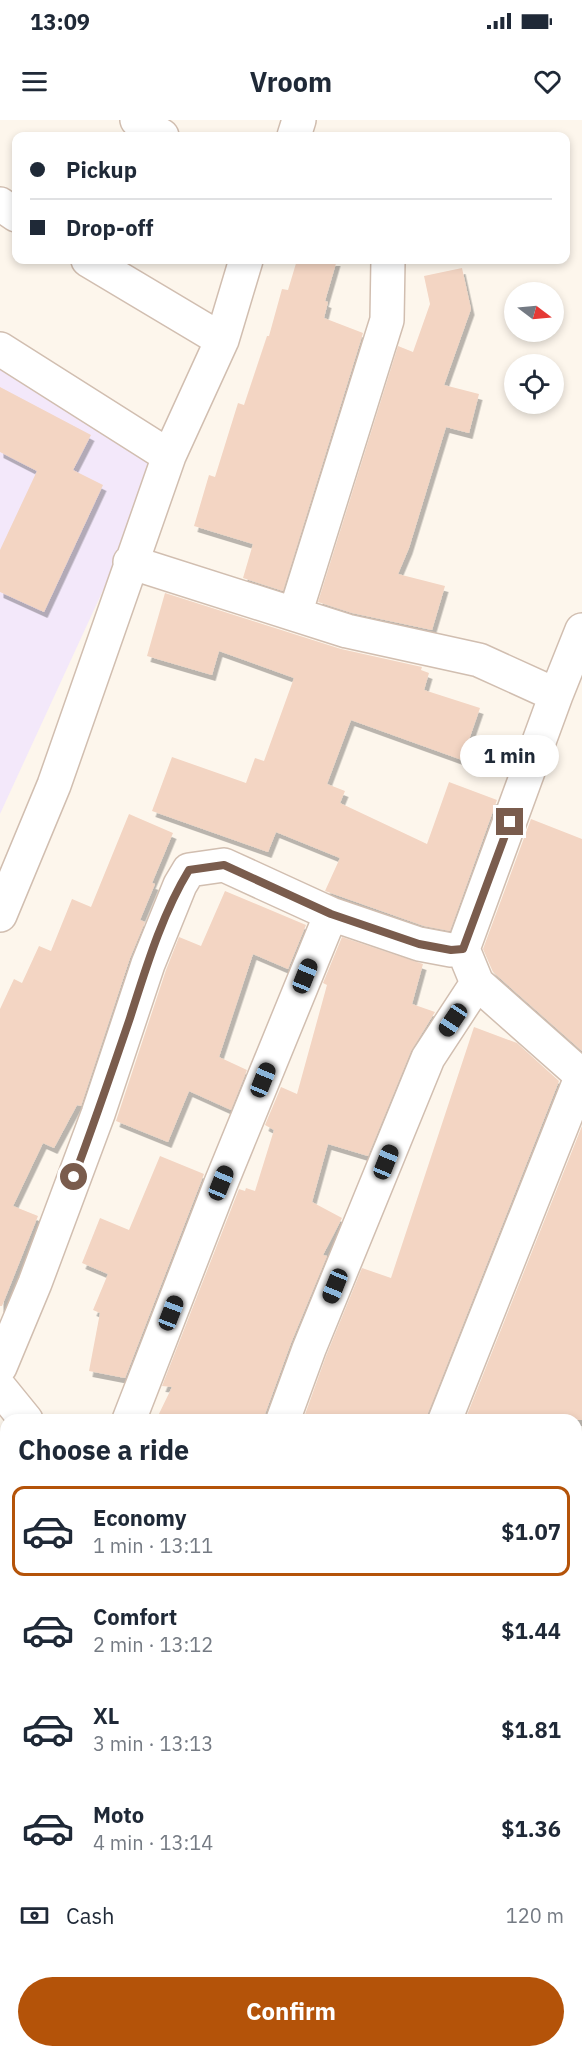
<!DOCTYPE html>
<html lang="en">
<head>
<meta charset="utf-8">
<style>
	:root { --surface:#fff; --page:#f2f2f3; --text:#1f2937; --muted:#747a83; --line:#e0e1e3; --accent:#b45309 }
	body { margin:0; font-family:"IBM Plex Sans",sans-serif; background:var(--page); color:var(--text); height:100vh; display:flex; flex-direction:column; font-size:22px; white-space:nowrap }
	* { box-sizing:border-box; margin:0 }
	p { font-size:20px; color:var(--muted) }
	.icon { flex:none; width:33px; height:33px; fill:none; stroke:currentColor; stroke-width:2; stroke-linecap:round; stroke-linejoin:round }
	.map { position:relative; flex:1; overflow:hidden }
	.sheet { position:absolute; left:0px; top:1294px; width:582px; height:644px; display:flex; flex-direction:column; background:var(--surface); border-radius:18px 18px 0 0; box-shadow:0 3px 9px #0003 }
	.sheet>* { flex:none }
	.top-card { position:absolute; left:12px; top:12px; width:558px; height:132px; border-radius:12px; box-shadow:0 3px 9px #0003; display:grid; align-content:center; height:132px; padding:0 18px; background:var(--surface) }
	.needle { width:39px; rotate:106deg }
	.tools { position:absolute; left:504px; top:162px; display:grid; gap:12px }
	.tools a { display:grid; place-items:center; width:60px; height:60px; border-radius:50%; background:var(--surface); box-shadow:0 3px 9px #0003; font-size:30px }
	.end { position:absolute; width:27px; height:27px; margin:-14px; border:8px solid #7a5c4d; background:#fff; box-shadow:0 0 0 3px #fff }
	.from { border-radius:50% }
	.bubble { position:absolute; height:42px; border-radius:21px; background:var(--surface); box-shadow:0 3px 9px #0003; font-size:20px; font-weight:700; line-height:42px; text-align:center }
	.car { position:absolute; width:18px; height:36px; margin:-18px -9px; border-radius:8px; box-shadow:0 0 4px 2px #0007; background:linear-gradient(#222 24%,#8ab4d8 0 40%,#222 0 76%,#8ab4d8 0 86%,#222 0) }
	.top-card b { display:flex; align-items:center; gap:21px; height:57px; font-size:22px }
	.top-card b+b { border-top:2px solid var(--line) }
	.top-card i { width:15px; height:15px; background:var(--text) }
	ul { padding:0; list-style:none }
	li { display:flex; align-items:center; gap:18px; height:90px; margin:0 12px 9px; padding:0 6px; border:3px solid transparent; border-radius:12px }
	li div { flex:1 }
	li b { display:block; font-size:22px }
	li em { font-style:normal; font-weight:700 }
	li.selected { border-color:var(--accent) }
	li>.icon { width:54px; height:54px; stroke-width:1.5 }
	h2 { padding:0 18px; font-size:27px; line-height:72px }
	.pay { display:flex; align-items:center; gap:15px; height:66px; padding:0 18px; font-size:22px }
	.pay p { margin-inline-start:auto }
	.action { display:flex; gap:12px; margin-top:auto; padding:12px 18px }
	.action a { flex:1; height:69px; border-radius:36px; background:var(--accent); color:#fff; font-size:24px; font-weight:700; line-height:69px; text-align:center }
	.status { display:flex; justify-content:space-between; align-items:center; height:42px; padding:0 30px; background:var(--surface); direction:ltr }
	.status svg { height:16px; fill:currentColor }
	header { display:flex; justify-content:space-between; align-items:center; height:78px; padding:0 18px; background:var(--surface); font-size:27px; font-weight:700 }
	.map>svg:first-child { display:block }
</style>
</head>
<body>
<div class="status"><b>13:09</b><svg viewBox="0 0 49 12"><path d="M0 12V9h3v3zM5 12V6h3v6zM10 12V3h3v9zM15 12V0h3v12zM26 1h20v11H26zM47 4h2v5h-2z"/></svg></div>
<header><svg class="icon" aria-label="menu" viewBox="0 0 24 24"><path d="M4 6h16M4 12h16M4 18h16"/></svg>Vroom<svg class="icon" aria-label="heart" viewBox="0 0 24 24"><path d="M12 20l-8-8c-3-5 5-10 8-4 3-6 11-1 8 4z"/></svg></header>
<div class="map">
<svg width="582" height="1937" viewBox="0 0 582 1937">
	<defs>
		<filter id="shadow"><feDropShadow dx="3.5" dy="6" stdDeviation="0" flood-color="#0004"/></filter>
	</defs>
	<rect width="100%" height="100%" fill="#fdf6ec"/>
	<!-- education -->
	<path fill="#f3e8fa" d="M0,237L163,340L0,694Z"/>
	<!-- building -->
	<path fill="#f3d5c3" filter="url(#shadow)" d="M297,140H337L325,181L328,182L324,198L363,213L283,471L243,458L253,424L194,406L209,355L215,357L238,283L244,285L267,216H269L282,169L288,170Z
		M462,148L471,189L444,265L479,274L469,313L446,307L409,428L398,454L445,466L432,510L352,493L318,482L398,226L413,232L430,184L424,156Z
		M0,267L91,315L73,350L103,365L44,492L0,472V430L37,351L0,332Z
		M165,473L341,529L422,547L421,550L429,553L424,570L480,588L462,640L351,600L327,664L345,671L340,683L427,724L449,662L497,680L450,811L424,806L325,771L340,738L276,712L268,732L152,691L172,637L246,663L255,638L264,641L294,558L219,531L212,555L147,536Z
		M129,694L173,713L152,763L155,764L140,800L145,802L130,838L81,986L77,985L54,1028L43,1023L13,1086L38,1096L2,1186H0V889L14,859L22,863L39,826L51,831L72,779L91,787Z
		M531,699L582,719V931L493,852L483,829Z
		M225,771L306,805L288,849L253,834L219,937L247,950L231,990L189,971L168,1022L116,1001L166,850L179,817L201,826Z
		M342,817L423,844L412,884L435,892L411,931L368,1036L328,1024L312,1082L342,1098L323,1135L327,1136L291,1223L265,1294V1300H156L172,1267L162,1266L239,1069L245,1071L246,1068L255,1071L274,1010L265,1005L281,967L297,974L327,865L323,863Z
		M474,907L517,923L559,961L428,1293L427,1300H303L326,1236L362,1148L391,1158Z
		M582,1006V1300H465Z
		M160,1036L204,1054L125,1258L89,1251L100,1193L93,1190L108,1154L82,1143L100,1098L129,1110Z"/>
	<g fill="none" stroke-linecap="round" stroke-linejoin="round">
		<defs>
			<path id="minor" d="M137,0L162,16
				M294,16L299,0
				M0,84L16,95
				M88,140L222,220
				M0,229L169,336
				M130,442L347,511L479,540L556,575
				M295,494L387,200L388,140
				M582,510L556,575L463,829L477,863L582,956
				M0,795L54,665L169,336L222,220L246,140
				M0,1247L35,1163L98,994L148,844L180,765L189,750L224,745L331,794L419,824L451,830L463,829
				M0,1268L26,1300
				M129,1300L221,1063L331,794
				M283,1300L309,1229L428,938L477,863
				M445,1300L582,955
				M576,1351L582,1337
				M279,1932L280,1937
				M338,1937L341,1932"/>
		</defs>
		<!-- minor casing -->
		<use href="#minor" stroke="#d1beb0" stroke-width="36"/>
		<!-- minor -->
		<use href="#minor" stroke="#fff" stroke-width="33"/>
	</g>
	<g fill="none" stroke-linecap="round" stroke-linejoin="round">
		<!-- route -->
		<path stroke="#7a5c4d" stroke-width="8" d="M74,1057C94,1004 112,951 130,898C146,848 162,794 189,750L224,745L331,794L419,824L451,830L463,829L510,702"/>
	</g>
</svg>
<div class="tools">
<a><svg class="needle" viewBox="-14 -14 28 28"><path d="M0-13l5 13h-10z" fill="#e53935"/><path d="M0 13l5-13h-10z" fill="#747a83"/></svg></a>
<a><svg class="icon" aria-label="locate" viewBox="0 0 24 24"><circle cx="12" cy="12" r="6"/><path d="M12 2v4M12 18v4M2 12h4M18 12h4"/></svg></a>
</div>
<i class="end from" style="left:74px;top:1057px"></i>
<i class="end" style="left:510px;top:702px"></i>
<div class="bubble" style="left:460px;top:615px;width:99px">1 min</div>
<i class="car" style="left:305px;top:856px;rotate:22deg"></i>
<i class="car" style="left:453px;top:900px;rotate:214deg"></i>
<i class="car" style="left:263px;top:960px;rotate:22deg"></i>
<i class="car" style="left:386px;top:1042px;rotate:22deg"></i>
<i class="car" style="left:221px;top:1063px;rotate:22deg"></i>
<i class="car" style="left:335px;top:1166px;rotate:202deg"></i>
<i class="car" style="left:171px;top:1193px;rotate:21deg"></i>
<div class="top-card">
<b><i class="from"></i>Pickup</b>
<b><i></i>Drop-off</b>
</div>
<section class="sheet">
<h2>Choose a ride</h2>
<ul>
<li class="selected"><svg class="icon" aria-label="car" viewBox="0 0 24 24"><path d="M5 17H2v-5l4-1 3-4h7l3 4 3 1v5h-3M9 17h6M6 11h13"/><circle cx="7" cy="17" r="2"/><circle cx="17" cy="17" r="2"/></svg><div><b>Economy</b><p>1 min · 13:11</p></div><em>$1.07</em></li>
<li><svg class="icon" aria-label="car" viewBox="0 0 24 24"><path d="M5 17H2v-5l4-1 3-4h7l3 4 3 1v5h-3M9 17h6M6 11h13"/><circle cx="7" cy="17" r="2"/><circle cx="17" cy="17" r="2"/></svg><div><b>Comfort</b><p>2 min · 13:12</p></div><em>$1.44</em></li>
<li><svg class="icon" aria-label="car" viewBox="0 0 24 24"><path d="M5 17H2v-5l4-1 3-4h7l3 4 3 1v5h-3M9 17h6M6 11h13"/><circle cx="7" cy="17" r="2"/><circle cx="17" cy="17" r="2"/></svg><div><b>XL</b><p>3 min · 13:13</p></div><em>$1.81</em></li>
<li><svg class="icon" aria-label="car" viewBox="0 0 24 24"><path d="M5 17H2v-5l4-1 3-4h7l3 4 3 1v5h-3M9 17h6M6 11h13"/><circle cx="7" cy="17" r="2"/><circle cx="17" cy="17" r="2"/></svg><div><b>Moto</b><p>4 min · 13:14</p></div><em>$1.36</em></li>
</ul>
<div class="pay"><svg class="icon" aria-label="cash" viewBox="0 0 24 24"><path d="M3 7h18v10H3z"/><circle cx="12" cy="12" r="2"/></svg>Cash<p>120 m</p></div>
<div class="action"><a>Confirm</a></div>
</section>
</div>
</body>
</html>
